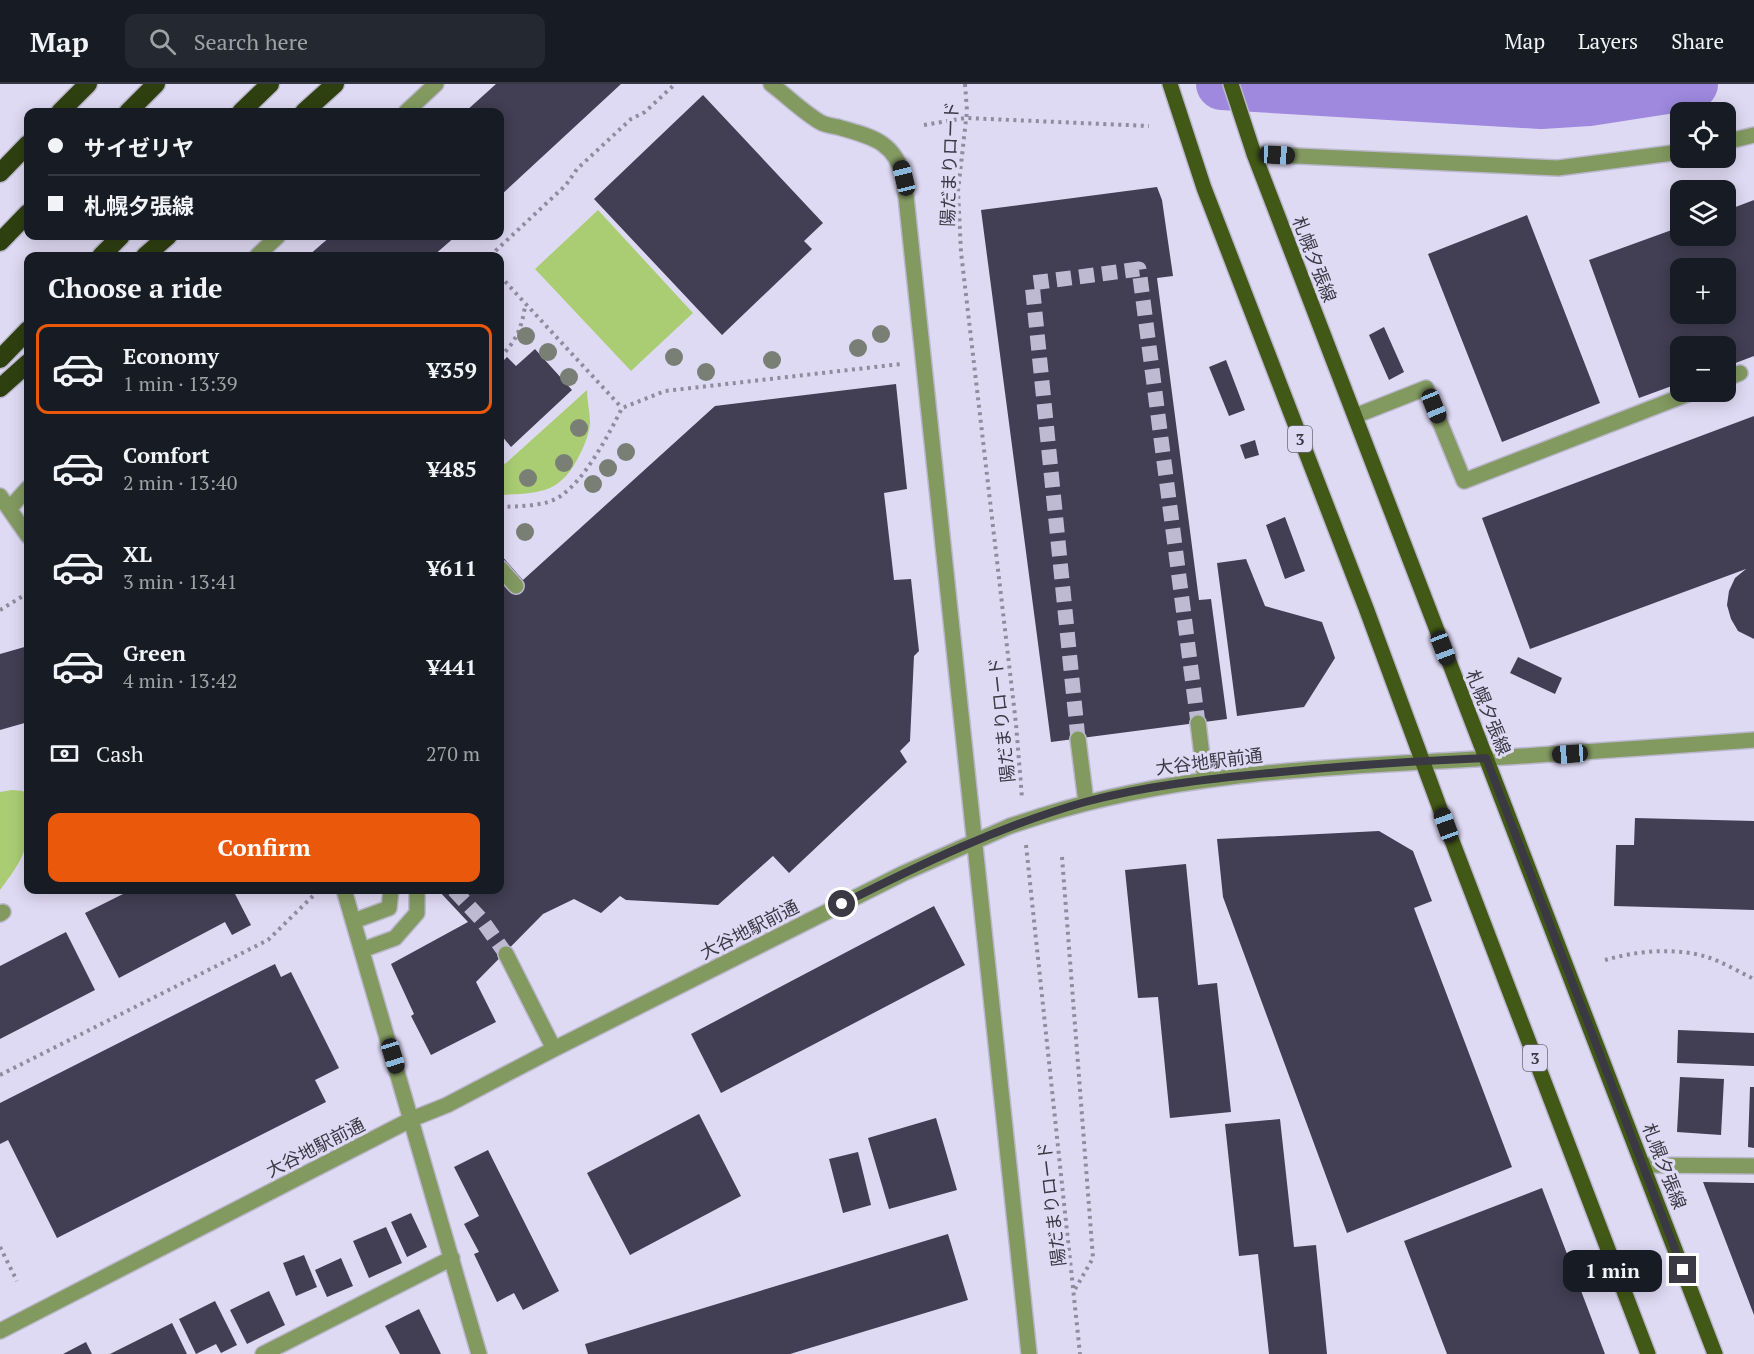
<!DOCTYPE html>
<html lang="en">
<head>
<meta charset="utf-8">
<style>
	:root { --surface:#171b24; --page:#242831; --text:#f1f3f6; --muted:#9ea1a6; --line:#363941; --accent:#ea580c }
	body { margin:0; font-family:"PT Serif","Noto Sans JP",serif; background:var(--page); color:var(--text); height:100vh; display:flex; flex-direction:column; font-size:22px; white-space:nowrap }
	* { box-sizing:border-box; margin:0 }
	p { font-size:20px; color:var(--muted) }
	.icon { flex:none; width:33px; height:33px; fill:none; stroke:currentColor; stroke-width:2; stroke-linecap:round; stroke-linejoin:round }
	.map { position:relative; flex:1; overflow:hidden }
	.sheet { position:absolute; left:24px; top:168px; width:480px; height:642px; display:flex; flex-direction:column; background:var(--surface); border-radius:12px; box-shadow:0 3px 15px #0003 }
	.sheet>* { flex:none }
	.top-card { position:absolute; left:24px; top:24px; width:480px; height:132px; border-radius:12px; box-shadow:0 3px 15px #0003; display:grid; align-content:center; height:132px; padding:0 24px; background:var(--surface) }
	.buttons { position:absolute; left:1670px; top:18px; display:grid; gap:12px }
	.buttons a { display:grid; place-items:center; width:66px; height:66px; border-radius:12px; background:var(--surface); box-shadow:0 3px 15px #0003; font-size:30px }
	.end { position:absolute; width:27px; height:27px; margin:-14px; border:8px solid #3b3944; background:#fff; box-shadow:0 0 0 3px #fff }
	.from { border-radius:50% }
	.bubble { position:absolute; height:42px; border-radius:12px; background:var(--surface); box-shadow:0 3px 15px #0003; font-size:20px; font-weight:800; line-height:42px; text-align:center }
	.car { position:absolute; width:18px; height:36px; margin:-18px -9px; border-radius:8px; box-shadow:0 0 4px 2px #0007; background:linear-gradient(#222 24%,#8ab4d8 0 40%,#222 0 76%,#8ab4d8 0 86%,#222 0) }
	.top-card b { display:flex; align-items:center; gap:21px; height:57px; font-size:22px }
	.top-card b+b { border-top:2px solid var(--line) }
	.top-card i { width:15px; height:15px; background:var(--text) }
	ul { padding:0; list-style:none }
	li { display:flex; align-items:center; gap:18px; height:90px; margin:0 12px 9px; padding:0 12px; border:3px solid transparent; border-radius:12px }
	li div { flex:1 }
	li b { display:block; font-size:22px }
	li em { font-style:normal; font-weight:800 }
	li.active { border-color:var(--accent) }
	li>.icon { width:54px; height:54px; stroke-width:1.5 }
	h2 { padding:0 24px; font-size:27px; line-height:72px }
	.pay { display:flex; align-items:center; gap:15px; height:66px; padding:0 24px; font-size:22px }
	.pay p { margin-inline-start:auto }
	.button { display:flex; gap:12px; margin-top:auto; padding:12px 24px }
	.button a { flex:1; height:69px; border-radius:12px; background:var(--accent); color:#fff; font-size:24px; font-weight:800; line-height:69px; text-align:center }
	header { display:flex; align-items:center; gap:36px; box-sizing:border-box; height:84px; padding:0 30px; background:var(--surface); border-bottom:2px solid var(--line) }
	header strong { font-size:28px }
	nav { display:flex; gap:33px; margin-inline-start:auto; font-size:21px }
	.search { width:420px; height:54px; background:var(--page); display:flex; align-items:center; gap:15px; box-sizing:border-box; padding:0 21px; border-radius:12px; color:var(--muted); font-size:22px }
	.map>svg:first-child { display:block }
</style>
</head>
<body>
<header>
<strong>Map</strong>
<div class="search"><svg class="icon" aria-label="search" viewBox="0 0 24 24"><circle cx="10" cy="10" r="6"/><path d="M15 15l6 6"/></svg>Search here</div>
<nav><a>Map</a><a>Layers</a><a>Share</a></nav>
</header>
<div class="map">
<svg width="1754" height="1270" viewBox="0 0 1754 1270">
	<rect width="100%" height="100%" fill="#dfdaf4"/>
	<!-- green -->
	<path fill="#aacd73" d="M598,126L693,229L631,287L535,185Z
		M587,306C587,317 590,328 590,339C589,349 585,361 580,370C561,410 540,409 500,411V374L505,380Z
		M12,706L23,707L28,712C29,760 30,767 0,806V708Z"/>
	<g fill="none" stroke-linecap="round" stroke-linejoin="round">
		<!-- river -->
		<path stroke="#9e89de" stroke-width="52" d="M1222,0L1541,19L1589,16L1692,0"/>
	</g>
	<!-- building -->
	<path fill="#423e53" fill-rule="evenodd" d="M496,0H621L501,111L500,109V28H465Z
		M703,11L823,139L804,157L812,165L722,251L594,115Z
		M1157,103L1162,116L1173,192L1157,194L1199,516L1211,515L1227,635L1051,658L981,126Z
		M1754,116V272L1725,283V262H1680V299L1639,314L1589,176L1680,143V152H1725V127ZM1680,184H1725V230H1680Z
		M1527,131L1600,319L1502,358L1428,170Z
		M331,152H456L433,172H308Z
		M1384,243L1404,288L1389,296L1369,251Z
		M535,265L572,306L511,363L500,350V280L507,273L516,282Z
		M1226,276L1245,326L1229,332L1209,283Z
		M896,300L907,405L884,409L894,496L911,495L919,567L914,572L910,657L900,667L907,678L789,789L773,772L718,821L626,816L620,812L601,829L574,815L543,830L476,898L496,938L431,971L411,932L414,930L391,880L468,838L438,806H500V470L523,496L715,322Z
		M1754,332V555L1738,547L1731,535L1727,521L1729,507L1735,494L1746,485L1530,565L1482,434Z
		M1255,356L1259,371L1245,375L1240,361Z
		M1285,433L1305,487L1285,495L1266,441Z
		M1246,475L1265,522L1322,538L1335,574L1304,623L1237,632L1217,479Z
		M28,562V638L0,646V570Z
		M1518,573L1562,594L1555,610L1510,589Z
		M1635,734L1754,737V826L1614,822L1616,761H1634Z
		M1379,747L1413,767L1432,817L1414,824L1512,1083L1347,1149L1223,813L1217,755Z
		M1186,780L1198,901L1217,899L1231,1028L1170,1034L1158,913L1138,914L1125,786Z
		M131,806H233L251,841L232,851L225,838L119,894L85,829Z
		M934,822L965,881L721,1009L691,950Z
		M66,848L95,906L0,955V882Z
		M275,880L281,893L291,888L339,984L315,996L326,1018L57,1154L8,1056L0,1060V1019Z
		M1678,946L1754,949V982L1677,979Z
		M1680,993L1724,995L1721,1051L1677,1048Z
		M1750,1003H1754V1064L1748,1063Z
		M699,1030L741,1112L630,1171L587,1089Z
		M936,1034L957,1106L889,1125L868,1054Z
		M1280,1035L1294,1163L1316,1161L1327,1270H1269L1258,1170L1239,1172L1225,1040Z
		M488,1066L559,1207L523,1226L514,1209L497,1218L474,1170L479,1168L464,1140L479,1132L454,1083Z
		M858,1068L871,1121L843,1129L829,1075Z
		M1703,1098L1754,1099V1231Z
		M1542,1104L1605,1270H1447L1404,1157Z
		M411,1129L427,1163L407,1173L391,1138Z
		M386,1143L402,1179L369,1194L353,1157Z
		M948,1150L968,1216L790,1270H588L585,1260Z
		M304,1171L317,1203L296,1212L283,1179Z
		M341,1174L353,1202L327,1213L315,1186Z
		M269,1207L285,1241L247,1260L230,1226Z
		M215,1217L237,1261L221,1269L216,1260L196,1270L179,1235Z
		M419,1225L441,1270H400L385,1242Z
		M172,1239L187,1270H110Z
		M86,1258L92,1270H63Z"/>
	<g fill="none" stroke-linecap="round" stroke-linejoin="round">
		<!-- minor-tunnel -->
		<path stroke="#bebad1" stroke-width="15" stroke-dasharray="15 8" stroke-linecap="butt" d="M1078,655L1032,199L1139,185L1198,639
			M454,806L481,835L506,870"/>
		<defs>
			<path id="minor" d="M771,0C787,12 803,28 820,38C825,41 832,42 838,43C871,53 894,56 904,94L1029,1270
				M406,28L436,0
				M1725,58L1754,51
				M1254,70L1558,84L1680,68
				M257,172L278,152
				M1725,295L1740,289
				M1355,332L1426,304L1464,397L1693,308
				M0,412L28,452
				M9,425L28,404
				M500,484L516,502
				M1198,639L1205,695
				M1078,655L1086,718
				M1041,732C1164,693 1294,685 1423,678C1533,672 1644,664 1754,656
				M344,806L479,1270
				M0,830L3,828
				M354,837L389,824L391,806
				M362,866L395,854L417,829V806
				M506,870L554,965
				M1644,1081L1754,1082
				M0,1247L412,1035L447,1021L554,965L904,789L1010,742
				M263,1270L452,1174"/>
			<path id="major" d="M1170,0L1204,104L1366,524L1446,741L1648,1270
				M1231,0L1254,70L1715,1270"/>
			<path id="highway" d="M60,28L88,0
				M128,28L156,0
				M241,28L270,0
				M304,28L335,0
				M0,89L28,60
				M0,158L28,129
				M101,172L121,152
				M145,172L168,152
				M0,275L28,246
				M0,304L28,279"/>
		</defs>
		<!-- minor casing -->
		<use href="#minor" stroke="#bbb7cd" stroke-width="18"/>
		<!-- major casing -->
		<use href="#major" stroke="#bbb7cd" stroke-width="18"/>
		<!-- highway casing -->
		<use href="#highway" stroke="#bbb7cd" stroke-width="21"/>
		<!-- path -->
		<path stroke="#908c9f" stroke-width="4" stroke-dasharray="3 4.5" stroke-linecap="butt" d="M965,0L967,27L958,107L961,168L1016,640L1022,714
			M924,41L966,34L1149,42
			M490,172L566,101L577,85L631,35L645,28L675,0
			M500,192L622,324
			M500,273C516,258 522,243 525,222
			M500,423C518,422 547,423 562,411C586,394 609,350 622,324L665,307L901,280
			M0,526L28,509
			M1026,761L1080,1270
			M1062,773L1093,1174L1074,1207
			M1605,876C1636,867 1675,863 1707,873C1723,878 1739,888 1754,895
			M0,991L268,856L319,806
			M0,1163L17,1197"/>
		<!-- minor -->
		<use href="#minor" stroke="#829960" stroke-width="15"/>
		<!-- major -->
		<use href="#major" stroke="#425817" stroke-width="15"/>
		<!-- highway -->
		<use href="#highway" stroke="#2f4010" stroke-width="18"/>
		<defs>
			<path id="minor-bridge" d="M1010,742L1041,732"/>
		</defs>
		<!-- minor-bridge casing -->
		<use href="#minor-bridge" stroke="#bbb7cd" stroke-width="18" stroke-linecap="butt"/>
		<!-- minor-bridge -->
		<use href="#minor-bridge" stroke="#829960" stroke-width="15"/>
	</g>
	<!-- trees -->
	<g fill="#7a7f76">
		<circle cx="881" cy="250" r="9"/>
		<circle cx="526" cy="252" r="9"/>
		<circle cx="858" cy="264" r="9"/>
		<circle cx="548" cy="268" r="9"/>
		<circle cx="674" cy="273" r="9"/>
		<circle cx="772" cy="276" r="9"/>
		<circle cx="706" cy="288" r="9"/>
		<circle cx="569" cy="293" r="9"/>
		<circle cx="579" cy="344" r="9"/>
		<circle cx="626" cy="368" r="9"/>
		<circle cx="564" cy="379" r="9"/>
		<circle cx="608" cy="384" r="9"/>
		<circle cx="528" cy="394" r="9"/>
		<circle cx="593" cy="400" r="9"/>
		<circle cx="525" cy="448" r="9"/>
	</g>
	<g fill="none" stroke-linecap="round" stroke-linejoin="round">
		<!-- route -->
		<path stroke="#3b3944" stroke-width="8" d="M842,820C921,780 1000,742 1085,718C1145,702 1207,695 1269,689C1341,682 1414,677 1486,674L1683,1186"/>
	</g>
	<g text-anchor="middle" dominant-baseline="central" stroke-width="6" stroke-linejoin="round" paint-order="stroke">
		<!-- shield labels -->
		<g fill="#dfdaf4" stroke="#6c6979" stroke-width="1.5">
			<rect x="1288" y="342" width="24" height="26" rx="4.5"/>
			<rect x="1523" y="961" width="24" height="26" rx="4.5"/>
		</g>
		<g font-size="16" font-weight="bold" fill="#3b3944">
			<text x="1300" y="355">3</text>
			<text x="1535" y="974">3</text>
		</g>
		<!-- street labels -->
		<g font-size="18" fill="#3b3944" stroke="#dfdaf4">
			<text transform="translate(949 80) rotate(-88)">陽だまりロード</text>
			<text transform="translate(1315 175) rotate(69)">札幌夕張線</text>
			<text transform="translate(1489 628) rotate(68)">札幌夕張線</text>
			<text transform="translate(1001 636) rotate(-96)">陽だまりロード</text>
			<text transform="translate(1209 677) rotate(-7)">大谷地駅前通</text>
			<text transform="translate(749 845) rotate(-27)">大谷地駅前通</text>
			<text transform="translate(315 1063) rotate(-27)">大谷地駅前通</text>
			<text transform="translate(1665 1082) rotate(69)">札幌夕張線</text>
			<text transform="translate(1051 1120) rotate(-97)">陽だまりロード</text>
		</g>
	</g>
</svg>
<div class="buttons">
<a><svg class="icon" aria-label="locate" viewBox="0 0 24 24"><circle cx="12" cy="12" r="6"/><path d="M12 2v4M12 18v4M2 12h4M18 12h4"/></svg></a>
<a><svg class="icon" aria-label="layers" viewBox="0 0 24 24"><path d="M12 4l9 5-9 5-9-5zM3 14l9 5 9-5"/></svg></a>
<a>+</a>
<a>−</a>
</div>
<i class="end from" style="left:842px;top:820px"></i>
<i class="end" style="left:1683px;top:1186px"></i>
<div class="bubble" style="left:1563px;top:1166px;width:99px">1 min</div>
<i class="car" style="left:1277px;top:71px;rotate:93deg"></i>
<i class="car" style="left:904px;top:94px;rotate:346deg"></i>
<i class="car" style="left:1434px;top:322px;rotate:158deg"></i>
<i class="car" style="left:1443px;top:564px;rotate:159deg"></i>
<i class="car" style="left:1570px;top:670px;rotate:266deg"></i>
<i class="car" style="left:1446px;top:741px;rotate:340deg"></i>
<i class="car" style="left:393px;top:972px;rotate:163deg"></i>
<div class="top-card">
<b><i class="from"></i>サイゼリヤ</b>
<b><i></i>札幌夕張線</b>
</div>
<section class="sheet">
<h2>Choose a ride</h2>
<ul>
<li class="active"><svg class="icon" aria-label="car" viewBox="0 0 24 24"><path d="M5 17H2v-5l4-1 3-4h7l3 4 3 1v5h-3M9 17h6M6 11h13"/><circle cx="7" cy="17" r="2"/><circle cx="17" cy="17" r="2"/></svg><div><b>Economy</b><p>1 min · 13:39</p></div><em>¥359</em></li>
<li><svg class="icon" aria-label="car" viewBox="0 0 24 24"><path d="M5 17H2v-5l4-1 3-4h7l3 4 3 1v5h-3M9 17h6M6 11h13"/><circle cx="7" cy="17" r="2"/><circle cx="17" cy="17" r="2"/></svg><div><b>Comfort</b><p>2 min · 13:40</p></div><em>¥485</em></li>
<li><svg class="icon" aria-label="car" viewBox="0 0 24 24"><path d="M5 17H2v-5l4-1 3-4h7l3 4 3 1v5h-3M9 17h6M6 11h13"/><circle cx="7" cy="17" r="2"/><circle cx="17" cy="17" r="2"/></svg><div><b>XL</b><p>3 min · 13:41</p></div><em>¥611</em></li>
<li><svg class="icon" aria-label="car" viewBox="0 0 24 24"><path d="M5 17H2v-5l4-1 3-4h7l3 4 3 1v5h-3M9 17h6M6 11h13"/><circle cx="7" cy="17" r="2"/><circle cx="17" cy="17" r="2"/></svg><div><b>Green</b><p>4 min · 13:42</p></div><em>¥441</em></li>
</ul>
<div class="pay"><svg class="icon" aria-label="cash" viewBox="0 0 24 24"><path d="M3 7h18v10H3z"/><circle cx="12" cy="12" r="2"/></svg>Cash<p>270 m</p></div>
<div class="button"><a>Confirm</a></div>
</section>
</div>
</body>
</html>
